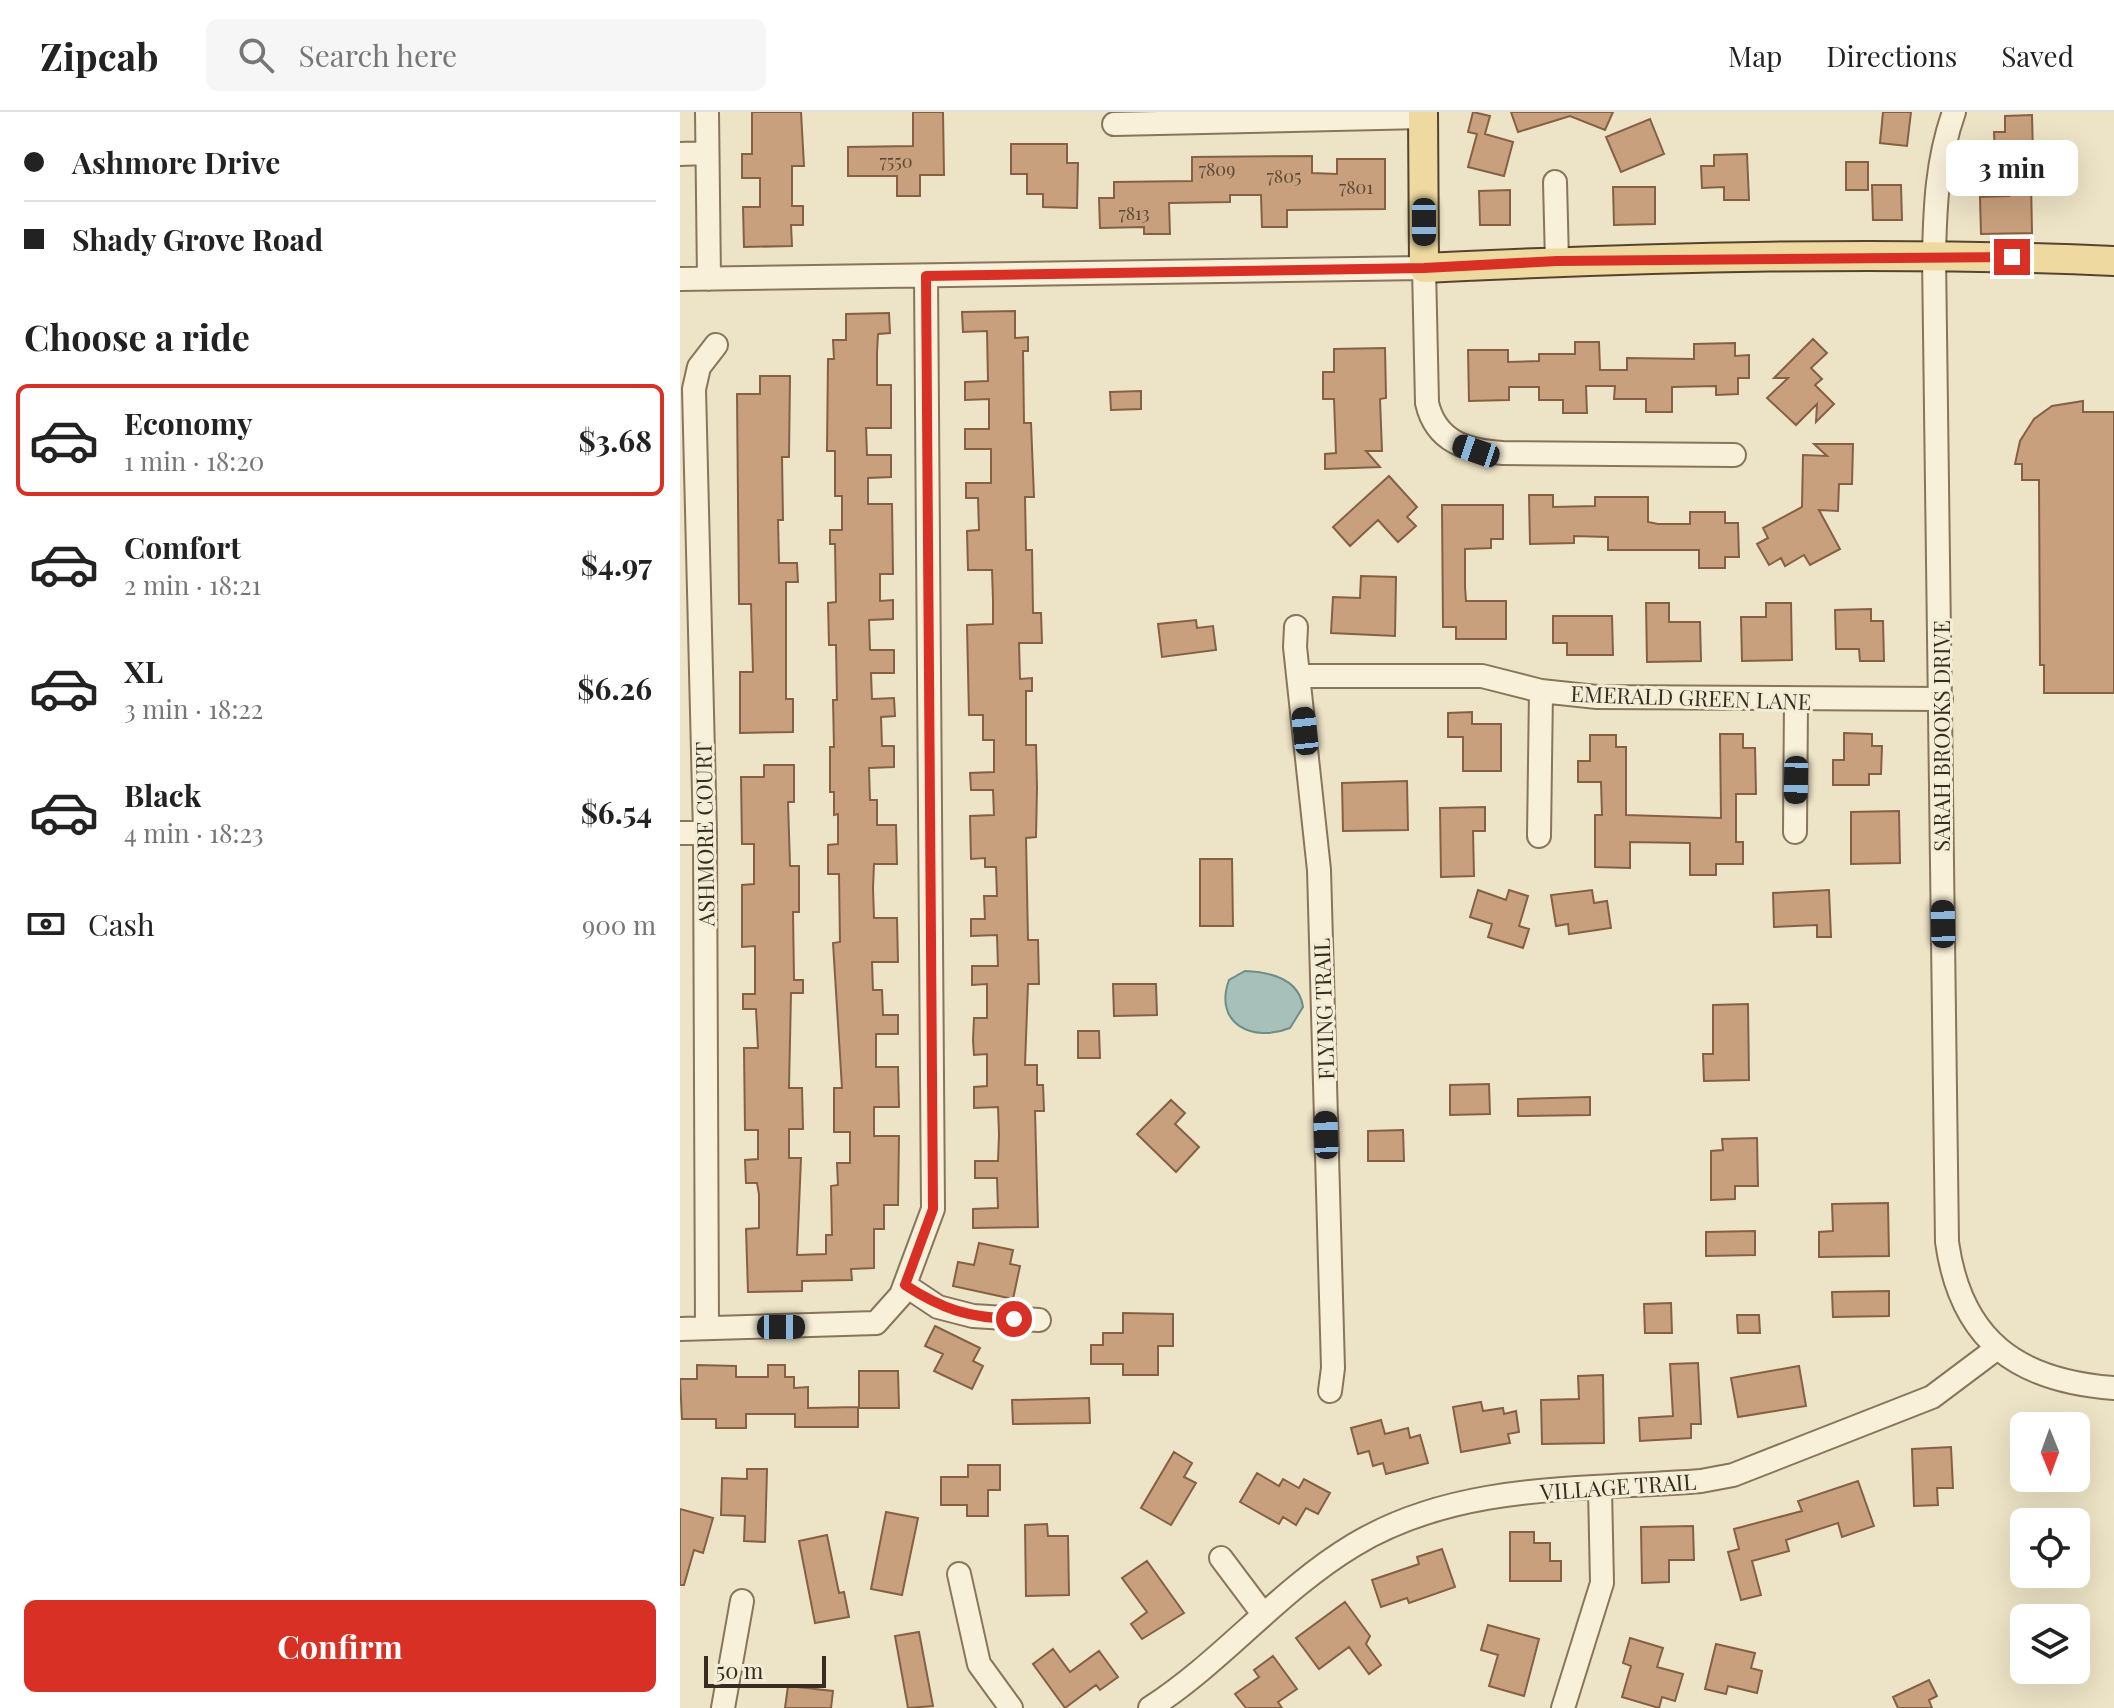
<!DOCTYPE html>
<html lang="en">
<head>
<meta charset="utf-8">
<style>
	:root { --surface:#fff; --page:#f6f6f6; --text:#222; --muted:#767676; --line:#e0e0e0; --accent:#d93025 }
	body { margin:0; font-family:"Playfair Display",serif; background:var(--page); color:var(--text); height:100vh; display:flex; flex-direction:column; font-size:30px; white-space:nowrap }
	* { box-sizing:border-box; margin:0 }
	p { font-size:26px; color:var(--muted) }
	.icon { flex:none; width:44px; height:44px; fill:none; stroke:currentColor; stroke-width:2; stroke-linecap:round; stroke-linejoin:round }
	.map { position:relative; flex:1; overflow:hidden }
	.panel { display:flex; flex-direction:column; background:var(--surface); width:680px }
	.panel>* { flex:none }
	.top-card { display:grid; align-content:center; height:176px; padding:0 24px; background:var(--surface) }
	.needle { width:52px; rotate:179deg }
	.fabs { position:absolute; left:1330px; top:1300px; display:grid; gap:16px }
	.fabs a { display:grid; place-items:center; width:80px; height:80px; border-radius:12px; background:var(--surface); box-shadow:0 8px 32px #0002; font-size:40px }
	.scale { position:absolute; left:24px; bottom:20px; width:122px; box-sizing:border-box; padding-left:8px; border:4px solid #382c20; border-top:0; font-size:22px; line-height:28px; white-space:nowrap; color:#382c20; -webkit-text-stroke:6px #f4edd5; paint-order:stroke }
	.end { position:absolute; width:36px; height:36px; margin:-18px; border:10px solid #d93025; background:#fff; box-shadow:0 0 0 4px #fff }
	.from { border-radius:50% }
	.bubble { position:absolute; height:56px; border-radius:12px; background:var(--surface); box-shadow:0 8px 32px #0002; font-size:26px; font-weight:700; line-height:56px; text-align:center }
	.car { position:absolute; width:24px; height:48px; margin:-24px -12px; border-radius:10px; box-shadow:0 0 6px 2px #0007; background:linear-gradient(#222 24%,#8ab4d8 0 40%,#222 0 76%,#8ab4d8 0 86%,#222 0) }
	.top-card b { display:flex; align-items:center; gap:28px; height:76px; font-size:30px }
	.top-card b+b { border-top:2px solid var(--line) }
	.top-card i { width:20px; height:20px; background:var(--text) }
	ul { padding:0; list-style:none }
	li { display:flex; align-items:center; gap:24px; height:112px; margin:0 16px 12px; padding:0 8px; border:4px solid transparent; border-radius:12px }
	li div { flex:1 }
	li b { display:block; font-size:30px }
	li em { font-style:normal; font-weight:700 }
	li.selected { border-color:var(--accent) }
	li>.icon { width:72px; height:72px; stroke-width:1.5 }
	h2 { padding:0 24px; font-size:36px; line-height:96px }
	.pay { display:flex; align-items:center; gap:20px; height:88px; padding:0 24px; font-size:30px }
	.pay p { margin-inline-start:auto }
	.primary-button { display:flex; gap:16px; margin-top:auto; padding:16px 24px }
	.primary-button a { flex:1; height:92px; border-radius:12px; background:var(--accent); color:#fff; font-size:32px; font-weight:700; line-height:92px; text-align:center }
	header { display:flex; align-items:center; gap:48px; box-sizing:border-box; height:112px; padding:0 40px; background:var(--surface); border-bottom:2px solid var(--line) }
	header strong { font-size:38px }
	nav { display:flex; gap:44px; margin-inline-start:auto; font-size:28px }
	.search { width:560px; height:72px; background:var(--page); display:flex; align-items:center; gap:20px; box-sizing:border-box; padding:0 28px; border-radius:12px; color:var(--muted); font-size:30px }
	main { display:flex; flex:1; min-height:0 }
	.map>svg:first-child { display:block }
</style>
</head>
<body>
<header>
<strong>Zipcab</strong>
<div class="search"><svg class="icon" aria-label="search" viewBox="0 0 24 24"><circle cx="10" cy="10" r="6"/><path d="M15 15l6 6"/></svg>Search here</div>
<nav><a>Map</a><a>Directions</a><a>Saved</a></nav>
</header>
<main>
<section class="panel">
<div class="top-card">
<b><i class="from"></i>Ashmore Drive</b>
<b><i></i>Shady Grove Road</b>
</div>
<h2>Choose a ride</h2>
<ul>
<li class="selected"><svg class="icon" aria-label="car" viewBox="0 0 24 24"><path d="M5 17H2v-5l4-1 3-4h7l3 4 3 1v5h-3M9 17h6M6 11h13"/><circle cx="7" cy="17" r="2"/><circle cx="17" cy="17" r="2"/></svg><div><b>Economy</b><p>1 min · 18:20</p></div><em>$3.68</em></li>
<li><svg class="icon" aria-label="car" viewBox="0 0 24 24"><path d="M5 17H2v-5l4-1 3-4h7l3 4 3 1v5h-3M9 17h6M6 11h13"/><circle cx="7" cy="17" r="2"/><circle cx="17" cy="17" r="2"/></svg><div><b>Comfort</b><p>2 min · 18:21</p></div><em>$4.97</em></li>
<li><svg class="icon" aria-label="car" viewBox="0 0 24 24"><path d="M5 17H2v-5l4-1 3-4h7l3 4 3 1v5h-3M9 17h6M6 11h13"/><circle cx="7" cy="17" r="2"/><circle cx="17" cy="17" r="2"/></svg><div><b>XL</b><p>3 min · 18:22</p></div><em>$6.26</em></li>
<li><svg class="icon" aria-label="car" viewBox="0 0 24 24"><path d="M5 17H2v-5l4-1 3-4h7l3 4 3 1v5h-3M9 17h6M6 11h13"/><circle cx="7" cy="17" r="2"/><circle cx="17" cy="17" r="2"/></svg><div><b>Black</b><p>4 min · 18:23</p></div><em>$6.54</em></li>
</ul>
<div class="pay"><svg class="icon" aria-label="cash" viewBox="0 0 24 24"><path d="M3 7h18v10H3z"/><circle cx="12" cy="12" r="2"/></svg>Cash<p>900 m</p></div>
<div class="primary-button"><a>Confirm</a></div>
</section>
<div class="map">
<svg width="1434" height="1596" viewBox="0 0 1434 1596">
	<rect width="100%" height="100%" fill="#ede3c6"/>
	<!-- water -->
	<path fill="#a7c0ba" stroke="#6e8e88" stroke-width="2" d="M565,859C590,860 619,866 623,895L610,916C573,931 533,912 549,868Z"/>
	<!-- building -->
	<path fill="#c9a07d" stroke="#856043" stroke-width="2" d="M72,0H121L124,54H112V94H123V113H111L112,134L64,135L63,95H80V66H62V42H72Z
		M233,0H263L264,63H240V84H217V64H168V35L233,34Z
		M793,0L810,4L805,22L833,30L824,64L788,55L797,22L788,20Z
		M831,0H933L925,18L890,4L838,20Z
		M1203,0H1231L1227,34L1200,31Z
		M1352,3L1353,43L1315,44L1314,20H1325V4Z
		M970,7L984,42L941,60L926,25Z
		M331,32H387V51H398L397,96L363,95V82H347V62H331Z
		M1067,42L1069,88H1044V75L1022,76L1021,54H1034V43Z
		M632,44V61L657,62V47H705V97L607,98V115H582L581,83H550V90L489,91L490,122H464V115L420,116L419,86H434V70L512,69V45Z
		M1166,50H1188V78H1166Z
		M1359,56H1384V69L1359,70Z
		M1351,70L1352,121L1301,122L1300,85L1329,84V71Z
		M1192,73H1221L1222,108H1193Z
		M933,75H975V112L934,113Z
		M830,78V113H800L799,79Z
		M335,199V226L348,225V239H343L344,311H351L354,385H345L346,438H352L353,501H361L362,531H339L340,567L352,566V579H346V633H356L357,676L356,725L346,726L348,828H358L359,872H348L345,953H357V973H363L364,999H355L358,1115L293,1116V1097L318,1096L317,1066H295V1049H318L319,1023L318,995L294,996V975L307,974V942L294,943L293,928L294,906H307V872L292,873V854H318L317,823L291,824V807H305L304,784H317L316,755H305V746L291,747L290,704L314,703L313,678H291L290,661L314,660V628H303V603H289L287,513L313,512V488L312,458H288L287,419L299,418L298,386H286V371H311V337H285V317H309V287L285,288V270L308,269L307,219L283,220L282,200Z
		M209,201L210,221L198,222L197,241V273H211V316H186L187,343H211V365L188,366V392H212L213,462H200V489L213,488V507L189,508L190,538H214V561H191L192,587L214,586L215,604L201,605L202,634H214V655L189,656L190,688H197V713H216L217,752H194L193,776L194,806H217L218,850H192L193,878H202L203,903H218V922H196V955H218L219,995H194V1024H219L218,1093H204V1117H194V1156L171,1157L172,1168L122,1169V1179L68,1180L66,1117L79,1116V1082L77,1071H66L65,1048L78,1047V1018H65L64,936H78L76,897H63V882H75V834L62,835V773L74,772V732H62L61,665H84V653H114V690H108L110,754H119V800H113L114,868H123V881H111L109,976H122L123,1017H109V1046H121L117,1143L146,1142V1123H152L151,1074L158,1073L157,1051H170V1020H154V976H162L153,831L160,830L159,762H148V733L158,732V702L154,703V680H150V635H154L153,588H157L156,533H149L148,491L156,490L155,432H150V418H162V384H155V339H147L148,247H154L153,228H166V202Z
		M1133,227L1147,241L1131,256L1142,267L1135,273L1154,292L1136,310L1137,292L1116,313L1087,286L1108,266H1094Z
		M895,230H919L920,258H947V246L1014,247V232L1055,231V244L1069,243V266H1058V282L1036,283V274L992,275V300H966V287H934L935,274H906L907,301H883V288H859V275H829V288L789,289L788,238H828V250L859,249V242H895Z
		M705,236L706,286L700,287L702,339H686L700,355L645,357V342L656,341L654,287H643V260H654V237Z
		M80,264H110L109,345H102L103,408H98L99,451H117L118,470H106V587H113V620L60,621V560H73L71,492H59L57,282H80Z
		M461,279V297L431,298L430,280Z
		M1403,289V300H1434V581H1364V553H1360L1359,368H1342V352H1335L1340,329L1354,307L1372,294Z
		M1134,332H1173L1172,372H1159L1158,399L1139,398L1160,437L1130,453L1124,443L1105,454L1101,446L1089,453L1077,432L1088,426L1083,416L1122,395L1123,343L1147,344Z
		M709,364L737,395L727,405L736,414L718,430L698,408L670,434L653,415Z
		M849,383H873V395L915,394V385H968V410L978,412H1010V400H1045V411H1058L1059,445H1045V456H1019V438H928V425L894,424V431L850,432Z
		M762,393H823V427H811V436L785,437V475L786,489H826V527H776V515H763Z
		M681,464L716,465L715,524L651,521L653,485L680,486Z
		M966,491H989V510H1020L1021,549L967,550Z
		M1086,491H1111L1112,548L1062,549L1061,505H1086Z
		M1191,497V509H1203L1204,549H1180L1179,537H1156L1155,498Z
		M873,504H932L933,543H887V531H873Z
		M516,508L517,516L533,514L536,538L482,545L478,512Z
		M792,600V612H821V659H783V625H768V601Z
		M1164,621L1192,622V634H1202L1201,662H1189V673H1153V648H1164Z
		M1040,622H1063V636H1075L1076,682H1056V730H1063V752H1036V763H1010V731L950,730V756L915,755V703H922L921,670H898V649H910V623H936V635H946V703L1041,706Z
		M727,669L728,718L663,719L662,671Z
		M805,695V719H793L794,764L761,765L760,696Z
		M1219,699L1220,751L1171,752V700Z
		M520,747H552L553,814H520Z
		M798,778L826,788L829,778L848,784L839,814L849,817L843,836L808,825L812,812L790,805Z
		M912,778L914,791L927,789L931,816L889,822L888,812L876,814L871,783Z
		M1149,778L1151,825H1137V813L1094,815L1093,781Z
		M433,872H476L477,903L434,904Z
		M1068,892L1069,968L1024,969L1023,942H1033V893Z
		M398,919H419L420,946H398Z
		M809,972L810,1002L770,1003V973Z
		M910,985V1003L838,1004V987Z
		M491,988L505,1001L495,1012L519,1035L496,1060L457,1022Z
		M723,1018L724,1049H688V1019Z
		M1077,1026L1078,1074H1055V1087L1031,1088V1039L1043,1038L1042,1027Z
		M1208,1091L1209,1144L1139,1145V1120L1153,1119L1152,1092Z
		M1075,1119V1143L1026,1144V1120Z
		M299,1131L333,1138L330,1152L340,1154L333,1187L273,1174L278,1150L294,1153Z
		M1209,1179V1204L1153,1205L1152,1180Z
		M991,1191L992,1221H965L964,1192Z
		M443,1201L493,1202V1234H478V1263H443V1252H411V1233H423V1221H443Z
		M1057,1203H1079L1080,1221H1058Z
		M255,1214L300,1236L293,1249L303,1254L292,1277L254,1259L263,1242L245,1234Z
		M1018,1251L1021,1312H1011V1326L960,1329L959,1306L993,1304L990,1252Z
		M17,1253L56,1254V1265H88V1253H105V1265H114V1276L128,1275V1296L178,1295V1315H115V1302H66V1316H36V1307H2L0,1267H17Z
		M1119,1254L1126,1294L1058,1305L1051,1266Z
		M179,1259H218L219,1296H179Z
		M923,1263L924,1331L862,1332L861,1288L899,1287L898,1264Z
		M409,1286L410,1311L333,1312L332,1288Z
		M801,1290L803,1299L823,1296L824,1302L836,1299L839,1320L828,1322L830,1331L781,1340L773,1295Z
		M701,1308L705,1322L728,1316L730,1326L740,1323L748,1351L706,1362L703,1351L693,1354L689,1339L678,1342L671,1316Z
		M1271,1335L1273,1376H1257L1258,1393L1234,1394L1232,1337Z
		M494,1340L512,1351L504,1365L516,1371L491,1413L461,1396Z
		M288,1353H320V1378H308V1404H287V1393H261V1365H288Z
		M67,1357H87L85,1430L64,1429L65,1404L41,1403L42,1366L67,1367Z
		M577,1361L599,1374L603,1367L619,1376L624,1367L650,1381L638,1402L626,1396L616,1413L603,1405L599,1412L560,1390Z
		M1178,1369L1194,1414L1162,1425L1158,1411L1106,1428L1109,1439L1072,1449L1081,1483L1061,1488L1048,1440L1059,1437L1054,1417L1122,1399L1118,1389Z
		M0,1397L33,1406L23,1441L14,1438L4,1473H0Z
		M206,1400L238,1406L222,1483L191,1477Z
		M367,1412L368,1424H388L389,1483L346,1484L345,1413Z
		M1013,1414L1014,1448H989V1470L962,1471L961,1415Z
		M830,1420H854V1431H870V1449H881V1469H830Z
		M147,1423L159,1481L164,1480L169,1505L135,1511L119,1429Z
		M762,1437L775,1475L729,1491L727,1486L701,1495L692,1468L739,1452L737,1445Z
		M467,1449L504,1501L462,1527L451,1512L467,1500L442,1466Z
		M665,1490L690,1524L686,1532L701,1553L689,1562L669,1535L639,1557L616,1526Z
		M808,1513L859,1527L844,1584L809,1574L818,1543L801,1538Z
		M239,1520L253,1594L228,1596L215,1524Z
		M950,1526L983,1536L977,1555L1003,1562L995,1589L982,1585L979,1596L942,1585L951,1554L943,1551Z
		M1036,1532L1075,1541L1071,1556L1082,1559L1077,1581L1048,1574L1046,1582L1025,1577Z
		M373,1537L390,1560L419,1539L438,1565L420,1578L416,1573L385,1596L353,1552Z
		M593,1544L617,1577L598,1590L602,1596H566L555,1582L579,1565L574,1558Z
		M1249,1568L1257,1584L1249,1588L1252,1596H1218L1213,1585Z
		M108,1574L153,1579L151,1596H105Z"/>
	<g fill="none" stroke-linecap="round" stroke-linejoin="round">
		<defs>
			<path id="minor" d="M27,0L29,167
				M1274,0C1257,48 1255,94 1254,145L1267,1130C1281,1229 1338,1269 1434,1276
				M434,12L743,5
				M0,42L27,41
				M875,70L877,149
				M0,167L744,156L747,291C756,330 787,339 823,341L1054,343
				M616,515L615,535L639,758L653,1256L650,1279
				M619,564H802L861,579L917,585L1261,587
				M1115,720L1116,589
				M0,721H25
				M859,724L861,579
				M225,1173L258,1195L293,1204L359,1208
				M27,1216L25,721L14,277L19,255L36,233
				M0,1217L196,1211L221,1183L253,1097L246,164
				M541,1446L583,1502
				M279,1462L299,1552L331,1596
				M43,1596L62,1489
				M470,1596C543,1549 599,1478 674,1433C778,1370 904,1378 1021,1369L1053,1363L1252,1285L1316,1237
				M883,1596L922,1471L920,1377"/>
			<path id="major" d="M743,0L744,156C974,145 1205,139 1434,149"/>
		</defs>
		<!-- minor casing -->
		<use href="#minor" stroke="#87755c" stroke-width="26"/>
		<!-- major casing -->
		<use href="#major" stroke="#554330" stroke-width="32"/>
		<!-- minor -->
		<use href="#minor" stroke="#f8f0d9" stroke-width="22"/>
		<!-- major -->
		<use href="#major" stroke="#eed9a0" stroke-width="28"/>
	</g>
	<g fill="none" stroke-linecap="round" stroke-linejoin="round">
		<!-- route -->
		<path stroke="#d93025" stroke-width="10" d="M334,1207C289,1206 262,1197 225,1173L253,1097L246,164L744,156L877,149L1332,145"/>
	</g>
	<g text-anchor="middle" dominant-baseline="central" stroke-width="6" stroke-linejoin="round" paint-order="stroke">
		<!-- number labels -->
		<g font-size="18" fill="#5c4937">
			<text x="216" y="49">7550</text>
			<text x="537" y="57">7809</text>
			<text x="604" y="64">7805</text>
			<text x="676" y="75">7801</text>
			<text x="454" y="101">7813</text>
		</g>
		<!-- street labels -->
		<g font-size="22" fill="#382c20" stroke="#f4edd5">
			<text transform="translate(1011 585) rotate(2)">EMERALD GREEN LANE</text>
			<text transform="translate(1261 624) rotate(-90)">SARAH BROOKS DRIVE</text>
			<text transform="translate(24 722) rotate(-91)">ASHMORE COURT</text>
			<text transform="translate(643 897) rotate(-92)">FLYING TRAIL</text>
			<text transform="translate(938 1374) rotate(-4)">VILLAGE TRAIL</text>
		</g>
	</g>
</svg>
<div class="fabs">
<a><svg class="needle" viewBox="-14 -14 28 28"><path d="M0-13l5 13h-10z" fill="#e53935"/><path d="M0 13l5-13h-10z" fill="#767676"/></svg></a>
<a><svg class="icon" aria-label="locate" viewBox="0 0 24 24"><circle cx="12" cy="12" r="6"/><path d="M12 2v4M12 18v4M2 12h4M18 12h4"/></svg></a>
<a><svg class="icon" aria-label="layers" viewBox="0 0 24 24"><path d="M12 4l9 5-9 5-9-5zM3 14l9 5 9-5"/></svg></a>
</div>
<div class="scale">50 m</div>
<i class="end from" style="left:334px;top:1207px"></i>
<i class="end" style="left:1332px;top:145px"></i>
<div class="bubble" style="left:1266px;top:28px;width:132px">3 min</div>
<i class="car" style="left:744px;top:110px;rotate:180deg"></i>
<i class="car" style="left:796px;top:339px;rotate:289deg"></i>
<i class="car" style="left:625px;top:619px;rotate:354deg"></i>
<i class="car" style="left:1116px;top:668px;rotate:181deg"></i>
<i class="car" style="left:1263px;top:812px;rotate:359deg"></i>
<i class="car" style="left:646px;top:1023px;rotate:358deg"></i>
<i class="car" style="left:101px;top:1215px;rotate:90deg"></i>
</div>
</main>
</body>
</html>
